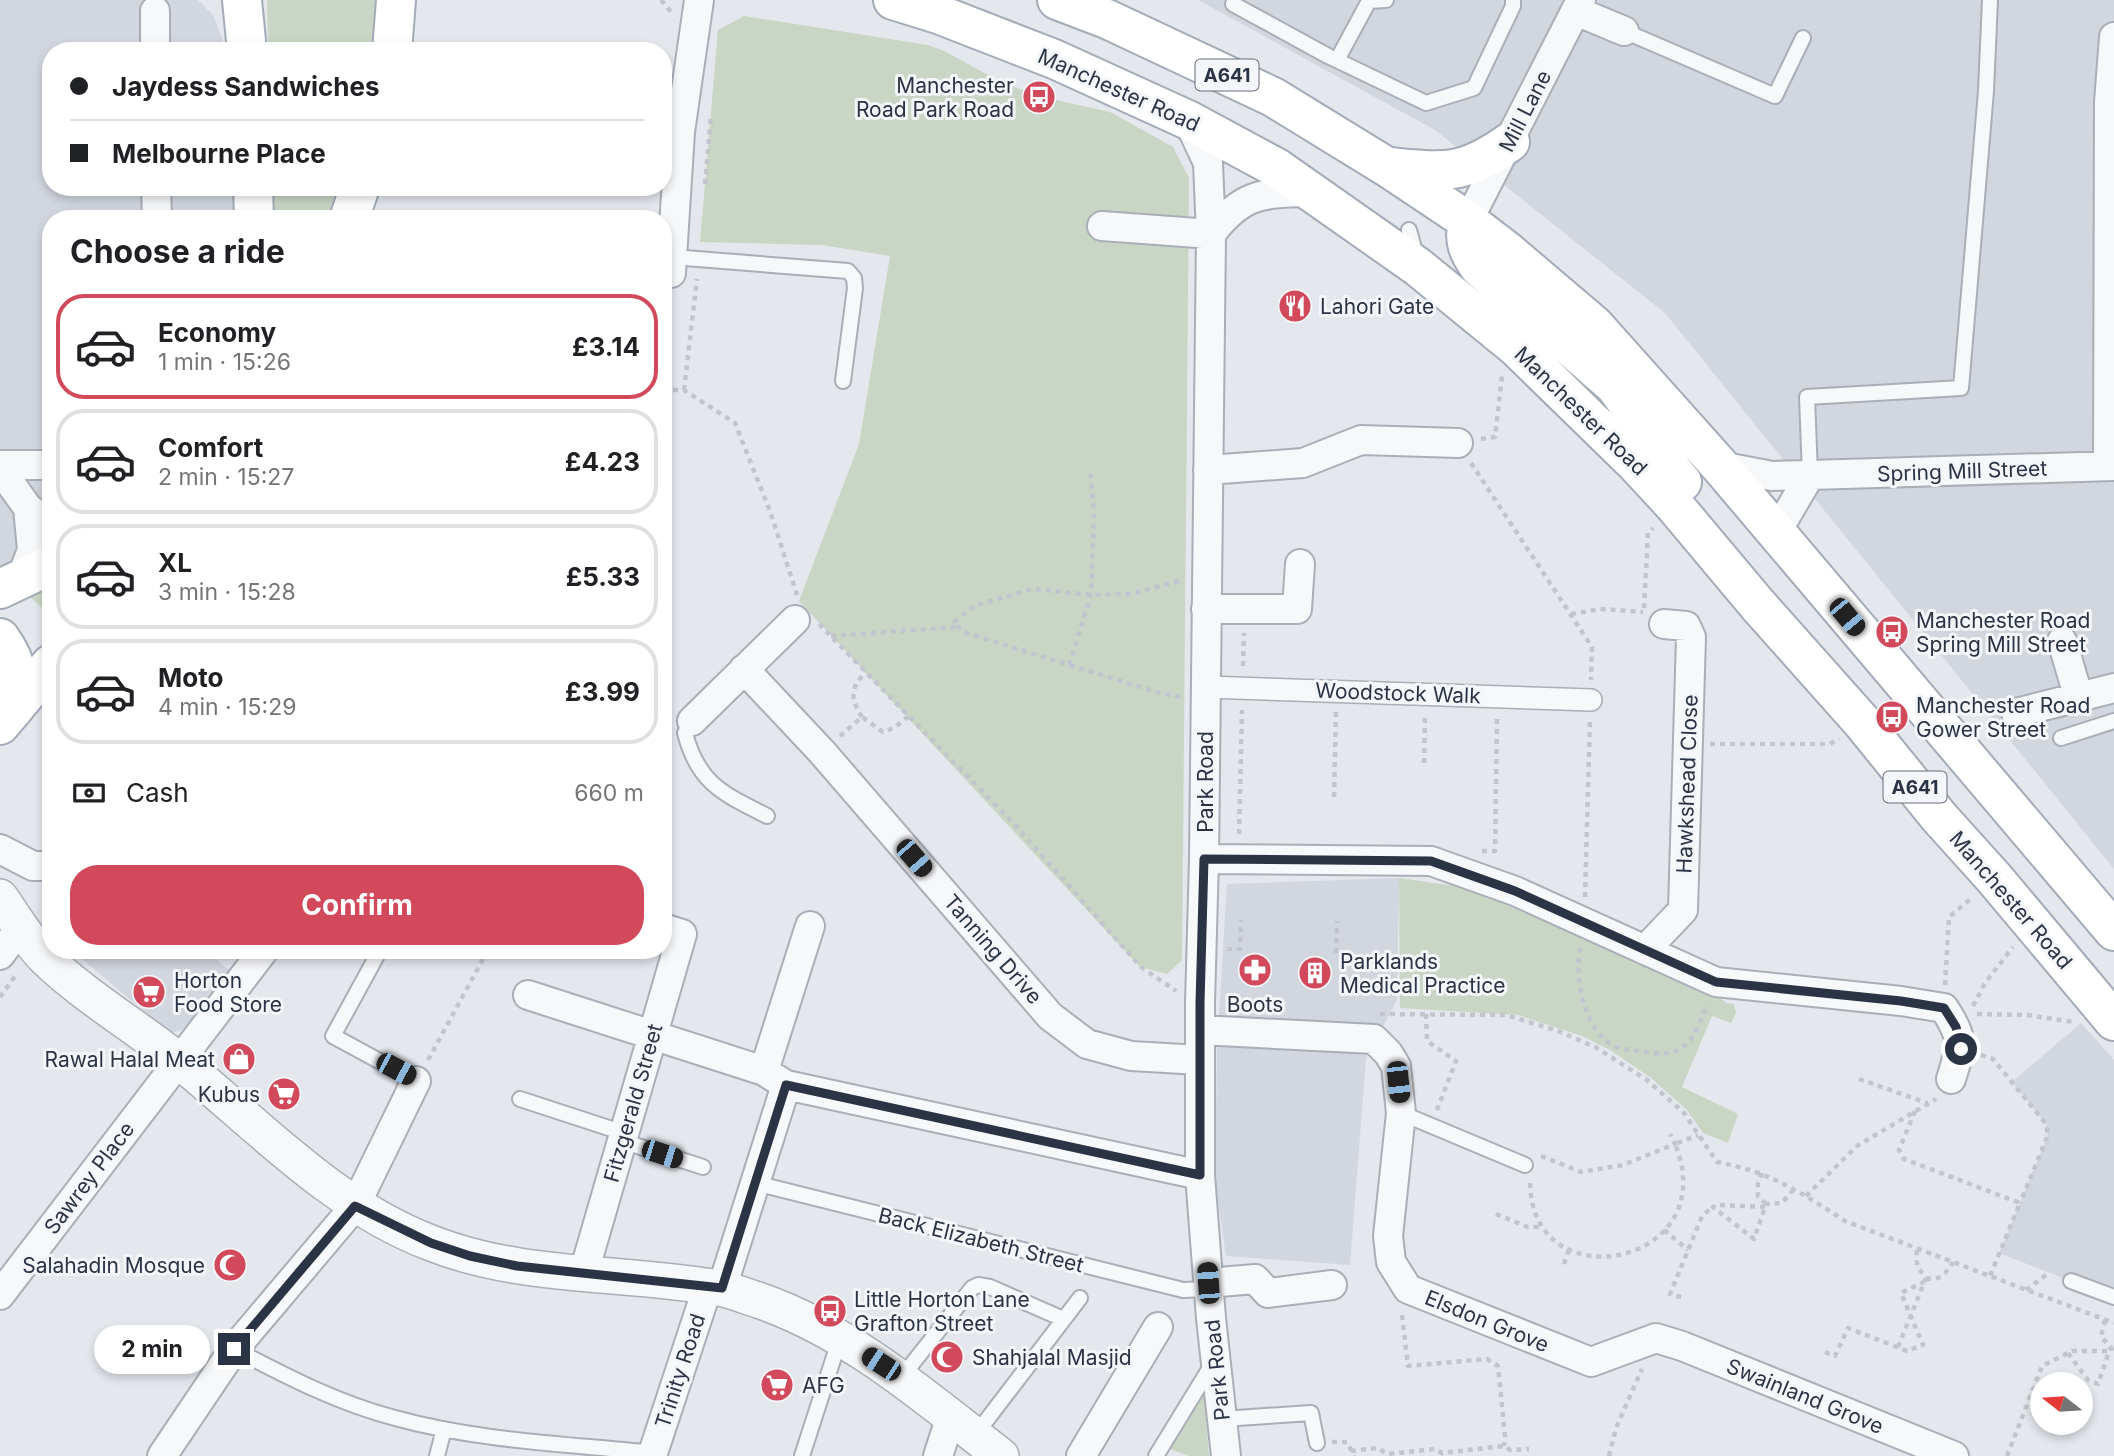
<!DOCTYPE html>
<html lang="en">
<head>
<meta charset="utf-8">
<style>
	:root { --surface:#fff; --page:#f6f6f6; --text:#202124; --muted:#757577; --line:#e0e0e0; --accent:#d1495b }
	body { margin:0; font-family:Inter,sans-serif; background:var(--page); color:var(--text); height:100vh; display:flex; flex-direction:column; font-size:26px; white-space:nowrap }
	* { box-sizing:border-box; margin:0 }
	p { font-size:23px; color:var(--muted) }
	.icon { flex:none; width:38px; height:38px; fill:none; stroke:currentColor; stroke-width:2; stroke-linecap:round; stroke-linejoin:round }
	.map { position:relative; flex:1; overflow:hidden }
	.panel { position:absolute; left:42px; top:210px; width:630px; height:749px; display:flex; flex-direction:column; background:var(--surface); border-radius:28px; box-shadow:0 4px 10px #0003 }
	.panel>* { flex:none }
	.top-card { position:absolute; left:42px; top:42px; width:630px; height:154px; border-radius:28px; box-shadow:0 4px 10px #0003; display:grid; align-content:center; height:154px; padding:0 28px; background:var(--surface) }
	.needle { width:46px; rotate:287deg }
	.tools { position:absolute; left:2030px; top:1372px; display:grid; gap:14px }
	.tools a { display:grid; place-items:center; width:63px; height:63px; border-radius:50%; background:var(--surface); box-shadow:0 4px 10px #0003; font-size:35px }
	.end { position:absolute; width:32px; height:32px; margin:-16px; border:9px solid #2b3445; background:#fff; box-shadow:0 0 0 4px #fff }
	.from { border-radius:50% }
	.bubble { position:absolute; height:49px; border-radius:24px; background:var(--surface); box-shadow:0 4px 10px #0003; font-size:23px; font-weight:700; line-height:49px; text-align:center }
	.car { position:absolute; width:21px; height:42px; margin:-21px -10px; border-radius:9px; box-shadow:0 0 5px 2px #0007; background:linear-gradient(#222 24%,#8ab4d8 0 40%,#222 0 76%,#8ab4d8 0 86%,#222 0) }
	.top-card b { display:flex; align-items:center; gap:24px; height:66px; font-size:26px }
	.top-card b+b { border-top:2px solid var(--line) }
	.top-card i { width:18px; height:18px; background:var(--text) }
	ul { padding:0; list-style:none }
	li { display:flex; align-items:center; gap:21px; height:105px; margin:0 14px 10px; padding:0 14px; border:4px solid var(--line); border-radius:28px }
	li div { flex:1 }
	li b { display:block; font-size:26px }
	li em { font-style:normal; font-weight:700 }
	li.on { border-color:var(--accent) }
	li>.icon { width:63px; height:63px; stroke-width:1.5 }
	h2 { padding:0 28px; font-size:32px; line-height:84px }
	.pay { display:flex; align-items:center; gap:18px; height:77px; padding:0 28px; font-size:26px }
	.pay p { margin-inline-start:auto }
	.cta { display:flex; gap:14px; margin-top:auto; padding:14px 28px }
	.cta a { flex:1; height:80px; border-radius:28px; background:var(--accent); color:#fff; font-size:28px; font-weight:700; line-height:80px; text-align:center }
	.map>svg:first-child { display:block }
</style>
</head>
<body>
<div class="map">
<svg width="2114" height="1456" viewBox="0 0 2114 1456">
	<rect width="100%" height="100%" fill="#e4e7ec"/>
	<!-- built -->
	<path fill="#d2d6de" d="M0,0H198L213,15L227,51H51V187H236V219H51V544L0,572Z
		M1198,0H2114V869L1665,313L1435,130Z
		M1399,878L1397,1000L1366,1058L1350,1265L1226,1256L1215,1179L1217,1049L1227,884Z
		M77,950H205L233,973L182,1030L170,1033L75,953Z
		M2081,1023L2114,1060V1298L1999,1253L2048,1135L2046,1124L2012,1082Z"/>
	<!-- green -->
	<path fill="#c9d6c5" d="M267,0H377L376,51H268Z
		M744,16L928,45L944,51L1003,83L1046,98L1110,112L1173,147L1189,178L1182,960L1167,974L1140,967L799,601L859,444L890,256L822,245L700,242L718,30Z
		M271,187H346L334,219H271Z
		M51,581V616L29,596Z
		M1399,878L1468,888L1605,948L1715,992L1726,1003L1734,1004L1736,1013L1731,1023L1712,1016L1682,1087L1738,1114L1728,1143L1703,1133L1687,1110L1651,1078L1610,1050L1582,1036L1518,1015L1400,1008Z
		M1203,1386L1209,1456H1189L1167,1448Z"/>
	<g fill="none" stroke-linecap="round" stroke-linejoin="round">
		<defs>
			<path id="service" d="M1233,4L1328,56L1426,103L1474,88L1513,6V0
				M1624,31L1775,96L1803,38
				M1337,60L1369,1L1386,0
				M1409,230L1417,259
				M672,257L848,271L854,278L855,288L843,381
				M1810,475L1807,397L1961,388L1986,91L1990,0
				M692,721L685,733C698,784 724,794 767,816
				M2061,738L2114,721
				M380,950L333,1036L416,1081
				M520,1099L624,1133
				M1401,1113L1525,1165
				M622,1141L703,1167
				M755,1183L1183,1290L1209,1289
				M2071,1281L2114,1297
				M234,1349C286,1376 337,1403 395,1418C478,1441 567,1444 653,1453
				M901,1378L972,1288L978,1285L990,1287L1063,1319
				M1222,1419L1311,1413L1317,1443
				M976,1434L1080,1298
				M437,1456L444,1429
				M802,1456L840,1338
				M1156,1456L1213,1363"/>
			<path id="pedestrian" d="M1206,687L1591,700"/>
			<path id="minor" d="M155,11V51
				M1576,11L1624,31
				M1188,120L1208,163L1211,234C1242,193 1262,193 1311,192
				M156,187L157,219
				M1468,221L1581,0
				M1102,226L1211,234L1204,859L1200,1003V1175L1211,1318L1226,1456
				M671,273L680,132L699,0
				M0,465H51
				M1720,466L1772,476L1810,475L1776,533
				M2108,466L2109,102L2114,37
				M0,469L28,508
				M1208,470L1303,463L1361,440L1458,443
				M1810,475L2114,466
				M20,581L32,550L28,508L51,524
				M1206,609H1297L1300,564
				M2062,641L2078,695
				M744,669L822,752L1050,1016L1087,1044L1131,1056L1200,1060
				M2016,713L2114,688
				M692,721L795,620
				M0,849L33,866H51
				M1204,859L1431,861L1515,891L1716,982L1901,1001L1944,1008C1964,1039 1962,1045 1951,1079
				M1645,950L1683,910L1691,637L1686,626L1664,624
				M0,955L20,928
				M528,995L764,1071L786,1085L1200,1175
				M1200,1030L1374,1039L1388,1053L1396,1066L1401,1113L1388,1236L1391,1262L1408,1289L1591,1362L1656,1338L1682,1346L1954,1456
				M764,1071L810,926
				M584,1272L682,934L663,928
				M1208,1283L1255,1279L1268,1293L1332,1285
				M722,1288L786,1085
				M0,1295L264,950
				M162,1456L234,1349L355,1206L416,1081
				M652,1456L708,1286
				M938,1456L951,1416
				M1081,1456L1158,1327"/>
			<path id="tertiary" d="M0,897C15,918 27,940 46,959C86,997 135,1026 178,1060C259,1126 332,1205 431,1243C522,1279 623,1271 718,1288C731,1290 745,1296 758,1300C851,1332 925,1397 1001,1456"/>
			<path id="primary" d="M242,0L247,51
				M893,0L938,14L1054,59L1188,120L1277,168L1418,267L1516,347L1637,465L1674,505L1757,604L1862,722L1939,817L1994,878L2114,1021
				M1057,0L1107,19L1273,97L1387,167L1468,221L1507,251L1594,325L1720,466L2114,931
				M392,51L396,0
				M1389,167C1445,172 1462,176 1510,142
				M253,187L254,219
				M349,219L360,187
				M1468,221C1463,241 1468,251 1479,267L1615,386C1639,417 1656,452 1682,482
				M0,589L51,565
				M0,638C19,664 19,679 13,710
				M0,725L51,664"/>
		</defs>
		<!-- service casing -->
		<use href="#service" stroke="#a9aeb7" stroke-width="18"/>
		<!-- pedestrian casing -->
		<use href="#pedestrian" stroke="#a9aeb7" stroke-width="24"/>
		<!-- minor casing -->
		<use href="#minor" stroke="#a9aeb7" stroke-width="32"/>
		<!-- tertiary casing -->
		<use href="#tertiary" stroke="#a9aeb7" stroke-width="38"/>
		<!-- primary casing -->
		<use href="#primary" stroke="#a3abb8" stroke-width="42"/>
		<!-- path -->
		<path stroke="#c2c5cb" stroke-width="4.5" stroke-dasharray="5 5" stroke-linecap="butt" d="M661,0L672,13
			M705,184L711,116
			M663,390H684L735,423L770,511L797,595
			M684,390L697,279
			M1481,439L1495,437L1502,376
			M1471,463L1592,647L1591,680
			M1644,608L1648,533L1653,528
			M1571,614L1600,609L1643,612
			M819,624L1014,824L1141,967L1176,991
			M831,636L957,627
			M1069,665L1091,595L1094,513L1090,468
			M1243,666L1244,633
			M1180,697L1163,694L963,632L954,622L974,606L1032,589L1095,595L1131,594L1182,580
			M862,717C850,698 850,688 866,672
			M840,736L862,717L883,732L894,728L909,716
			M1710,744H1830L1839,738
			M1424,763L1425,715
			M1334,797L1336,710
			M1239,834L1242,710
			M1482,851H1495L1497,718
			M1585,897L1590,720
			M1580,948C1575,979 1583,1027 1612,1045C1619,1049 1630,1050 1639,1051C1650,1053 1665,1055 1676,1051C1696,1043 1700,1018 1708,1004
			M1227,949H1240L1241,920
			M1336,953L1337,921
			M1945,985L1949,917L1973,897
			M0,997L16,975
			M1973,1006L1985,983L2013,947
			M1380,1014L1506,1015L1558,1031L1595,1047L1647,1080L1684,1113L1717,1162C1771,1172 1800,1192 1845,1221L2114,1323
			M1426,1014L1427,1041L1456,1061L1437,1110
			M1977,1014L2027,1015L2074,1022L2076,1021
			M1981,1055L1993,1059L2046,1124L2048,1135L2020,1203
			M428,1060L488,950
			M1859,1079L1927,1103
			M1915,1111L1899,1150L1904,1159L2020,1203L1990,1276
			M1541,1156L1581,1172L1623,1165L1675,1144L1670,1134
			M1762,1173L1758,1183V1196L1766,1204
			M1530,1183C1532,1304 1725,1265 1675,1144L1698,1135
			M1806,1196L1857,1146L1936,1099
			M1765,1207L1720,1205L1713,1207L1754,1239L1765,1207L1766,1204L1782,1203L1794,1189
			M1496,1214L1528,1227H1543
			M1664,1230L1688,1250
			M1564,1264L1569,1249
			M1926,1278C1939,1282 1947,1273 1953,1262
			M2026,1290L2050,1272
			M1681,1297L1670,1294L1702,1216L1713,1207
			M1402,1315L1408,1366L1487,1359L1498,1366L1505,1436L1504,1446
			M2105,1320L2101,1336L2111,1348
			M1898,1347L1926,1278C1917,1267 1914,1261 1918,1247
			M1825,1352L1835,1356L1848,1328L1907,1351L1923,1345L1901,1293L1924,1282
			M2068,1353L2088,1380L2098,1384L2110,1349L2114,1348
			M1332,1442H1347L1354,1456
			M1351,1451L1377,1448L1388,1454L1435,1449L1442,1453L1504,1446L1510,1450L1529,1449
			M1609,1456L1616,1428L1642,1369
			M2007,1456L2042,1366L2072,1351H2110"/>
		<!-- service -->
		<use href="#service" stroke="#f7f8fa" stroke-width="14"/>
		<!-- pedestrian -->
		<use href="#pedestrian" stroke="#f7f8fa" stroke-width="21"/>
		<!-- minor -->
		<use href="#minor" stroke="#f7f8fa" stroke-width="28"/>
		<!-- tertiary -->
		<use href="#tertiary" stroke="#f7f8fa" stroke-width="35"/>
		<!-- primary -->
		<use href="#primary" stroke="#fff" stroke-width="38"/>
	</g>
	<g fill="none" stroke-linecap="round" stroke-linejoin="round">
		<!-- route -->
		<path stroke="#2b3445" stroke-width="9" d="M234,1349L355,1206L431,1243L470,1256L517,1266L722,1288L786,1085L1200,1175V1003L1204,859L1431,861L1515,891L1716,982L1901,1001L1944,1008L1956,1027L1961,1049"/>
	</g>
	<!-- icons -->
	<defs>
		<symbol id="bus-disc" viewBox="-11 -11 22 22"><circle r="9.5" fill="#d1495b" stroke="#f4f6f9"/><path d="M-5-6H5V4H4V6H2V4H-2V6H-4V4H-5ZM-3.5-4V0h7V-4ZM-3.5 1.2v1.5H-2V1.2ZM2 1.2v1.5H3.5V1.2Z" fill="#fff"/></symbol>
		<symbol id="restaurant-disc" viewBox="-11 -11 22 22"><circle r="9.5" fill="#d1495b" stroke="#f4f6f9"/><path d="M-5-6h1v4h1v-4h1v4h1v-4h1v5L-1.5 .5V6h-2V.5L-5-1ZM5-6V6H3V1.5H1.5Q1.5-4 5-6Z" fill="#fff"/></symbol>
		<symbol id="pharmacy-disc" viewBox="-11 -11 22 22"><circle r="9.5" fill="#d1495b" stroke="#f4f6f9"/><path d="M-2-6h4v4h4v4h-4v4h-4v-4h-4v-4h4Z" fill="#fff"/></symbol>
		<symbol id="building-disc" viewBox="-11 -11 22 22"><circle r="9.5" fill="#d1495b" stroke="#f4f6f9"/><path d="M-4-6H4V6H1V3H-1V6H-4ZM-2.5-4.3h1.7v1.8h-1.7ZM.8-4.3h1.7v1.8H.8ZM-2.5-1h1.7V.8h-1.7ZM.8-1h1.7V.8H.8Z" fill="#fff"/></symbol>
		<symbol id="supermarket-disc" viewBox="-11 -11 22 22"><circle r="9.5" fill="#d1495b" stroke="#f4f6f9"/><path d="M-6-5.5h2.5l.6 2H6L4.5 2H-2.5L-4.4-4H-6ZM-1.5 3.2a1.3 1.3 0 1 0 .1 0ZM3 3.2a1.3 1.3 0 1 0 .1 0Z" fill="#fff"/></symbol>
		<symbol id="shop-disc" viewBox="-11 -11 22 22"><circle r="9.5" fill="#d1495b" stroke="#f4f6f9"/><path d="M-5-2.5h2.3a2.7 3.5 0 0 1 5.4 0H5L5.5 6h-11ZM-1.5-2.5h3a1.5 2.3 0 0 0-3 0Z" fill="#fff"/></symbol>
		<symbol id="mosque-disc" viewBox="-11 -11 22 22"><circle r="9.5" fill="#d1495b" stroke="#f4f6f9"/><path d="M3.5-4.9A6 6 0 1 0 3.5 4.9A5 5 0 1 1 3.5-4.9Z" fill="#fff"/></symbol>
	</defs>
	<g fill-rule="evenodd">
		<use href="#bus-disc" x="1020" y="78" width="38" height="38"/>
		<use href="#restaurant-disc" x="1276" y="287" width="38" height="38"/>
		<use href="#bus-disc" x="1873" y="613" width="38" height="38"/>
		<use href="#bus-disc" x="1873" y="698" width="38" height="38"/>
		<use href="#pharmacy-disc" x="1236" y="951" width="38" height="38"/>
		<use href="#building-disc" x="1296" y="954" width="38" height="38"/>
		<use href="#supermarket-disc" x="130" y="973" width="38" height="38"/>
		<use href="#shop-disc" x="220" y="1040" width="38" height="38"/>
		<use href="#supermarket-disc" x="265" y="1075" width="38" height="38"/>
		<use href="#mosque-disc" x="211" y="1246" width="38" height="38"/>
		<use href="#bus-disc" x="811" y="1292" width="38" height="38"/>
		<use href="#mosque-disc" x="928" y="1338" width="38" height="38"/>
		<use href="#supermarket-disc" x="758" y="1366" width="38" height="38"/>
	</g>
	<g text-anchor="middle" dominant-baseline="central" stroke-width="6" stroke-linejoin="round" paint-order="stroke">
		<!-- shield labels -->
		<g fill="#f4f6f9" stroke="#676e7b" stroke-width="2">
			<rect x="1195.5" y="59.5" width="63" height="31" rx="5"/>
			<rect x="1883.5" y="771.5" width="63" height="31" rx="5"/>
		</g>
		<g font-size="19" font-weight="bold" fill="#2b3445">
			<text x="1227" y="75">A641</text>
			<text x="1915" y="787">A641</text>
		</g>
		<!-- poi labels -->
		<g font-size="21" fill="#2b3445" stroke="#f4f6f9" text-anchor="start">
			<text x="1014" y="85" text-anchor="end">Manchester<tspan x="1014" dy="24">Road Park Road</tspan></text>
			<text x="1320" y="306">Lahori Gate</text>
			<text x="1916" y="620">Manchester Road<tspan x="1916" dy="24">Spring Mill Street</tspan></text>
			<text x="1916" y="705">Manchester Road<tspan x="1916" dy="24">Gower Street</tspan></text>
			<text x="1340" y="961">Parklands<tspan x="1340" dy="24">Medical Practice</tspan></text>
			<text x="174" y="980">Horton<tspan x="174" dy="24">Food Store</tspan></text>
			<text x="1255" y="1004" text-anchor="middle">Boots</text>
			<text x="215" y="1059" text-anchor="end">Rawal Halal Meat</text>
			<text x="260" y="1094" text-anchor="end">Kubus</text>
			<text x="205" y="1265" text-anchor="end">Salahadin Mosque</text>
			<text x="854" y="1299">Little Horton Lane<tspan x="854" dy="24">Grafton Street</tspan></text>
			<text x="972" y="1357">Shahjalal Masjid</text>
			<text x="802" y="1385">AFG</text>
		</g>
		<!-- street labels -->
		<g font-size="21" fill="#2b3445" stroke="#f4f6f9">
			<text transform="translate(1119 90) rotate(24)">Manchester Road</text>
			<text transform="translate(1525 111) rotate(-63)">Mill Lane</text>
			<text transform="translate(1581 411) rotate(44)">Manchester Road</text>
			<text transform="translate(1962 471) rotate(-2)">Spring Mill Street</text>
			<text transform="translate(1398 693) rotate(2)">Woodstock Walk</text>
			<text transform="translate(1205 782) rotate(-90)">Park Road</text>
			<text transform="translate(1687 784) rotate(-88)">Hawkshead Close</text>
			<text transform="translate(2011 900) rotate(49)">Manchester Road</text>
			<text transform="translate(993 949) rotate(49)">Tanning Drive</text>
			<text transform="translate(633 1103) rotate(-74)">Fitzgerald Street</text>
			<text transform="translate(89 1178) rotate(-53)">Sawrey Place</text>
			<text transform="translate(981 1240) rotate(14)">Back Elizabeth Street</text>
			<text transform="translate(1487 1321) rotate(22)">Elsdon Grove</text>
			<text transform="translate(1217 1370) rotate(-96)">Park Road</text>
			<text transform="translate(680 1371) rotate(-72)">Trinity Road</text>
			<text transform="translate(1805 1396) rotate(22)">Swainland Grove</text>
		</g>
	</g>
</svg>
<div class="tools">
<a><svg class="needle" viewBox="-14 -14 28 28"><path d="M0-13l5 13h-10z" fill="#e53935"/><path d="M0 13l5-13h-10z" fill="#757577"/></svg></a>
</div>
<i class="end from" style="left:1961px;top:1049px"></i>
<i class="end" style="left:234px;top:1349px"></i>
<div class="bubble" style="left:94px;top:1325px;width:116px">2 min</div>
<i class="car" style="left:1847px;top:617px;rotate:140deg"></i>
<i class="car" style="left:914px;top:858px;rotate:139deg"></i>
<i class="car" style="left:396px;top:1069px;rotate:118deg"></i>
<i class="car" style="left:1398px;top:1082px;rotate:174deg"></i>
<i class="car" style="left:662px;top:1154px;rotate:108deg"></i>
<i class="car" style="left:1208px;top:1283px;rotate:356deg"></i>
<i class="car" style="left:881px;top:1364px;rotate:303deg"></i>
<div class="top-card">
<b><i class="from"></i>Jaydess Sandwiches</b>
<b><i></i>Melbourne Place</b>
</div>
<section class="panel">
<h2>Choose a ride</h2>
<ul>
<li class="on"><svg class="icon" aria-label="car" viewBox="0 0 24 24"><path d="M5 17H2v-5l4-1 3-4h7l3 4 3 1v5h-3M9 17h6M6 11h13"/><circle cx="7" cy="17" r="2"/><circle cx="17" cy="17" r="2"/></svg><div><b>Economy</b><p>1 min · 15:26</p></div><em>£3.14</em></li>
<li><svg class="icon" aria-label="car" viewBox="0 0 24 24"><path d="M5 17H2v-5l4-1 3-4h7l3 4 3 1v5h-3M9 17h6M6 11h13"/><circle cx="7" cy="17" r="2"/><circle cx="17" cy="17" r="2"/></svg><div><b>Comfort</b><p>2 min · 15:27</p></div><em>£4.23</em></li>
<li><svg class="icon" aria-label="car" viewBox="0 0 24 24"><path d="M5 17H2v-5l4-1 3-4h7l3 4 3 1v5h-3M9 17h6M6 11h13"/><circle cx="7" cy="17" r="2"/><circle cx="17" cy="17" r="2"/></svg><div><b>XL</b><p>3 min · 15:28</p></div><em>£5.33</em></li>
<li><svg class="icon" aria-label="car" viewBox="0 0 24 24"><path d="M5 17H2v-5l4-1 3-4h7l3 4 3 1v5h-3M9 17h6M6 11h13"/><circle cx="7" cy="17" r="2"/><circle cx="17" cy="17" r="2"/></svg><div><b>Moto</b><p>4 min · 15:29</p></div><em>£3.99</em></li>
</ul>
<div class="pay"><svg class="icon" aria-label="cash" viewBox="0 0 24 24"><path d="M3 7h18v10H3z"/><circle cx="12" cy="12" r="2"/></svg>Cash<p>660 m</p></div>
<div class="cta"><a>Confirm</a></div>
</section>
</div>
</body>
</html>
